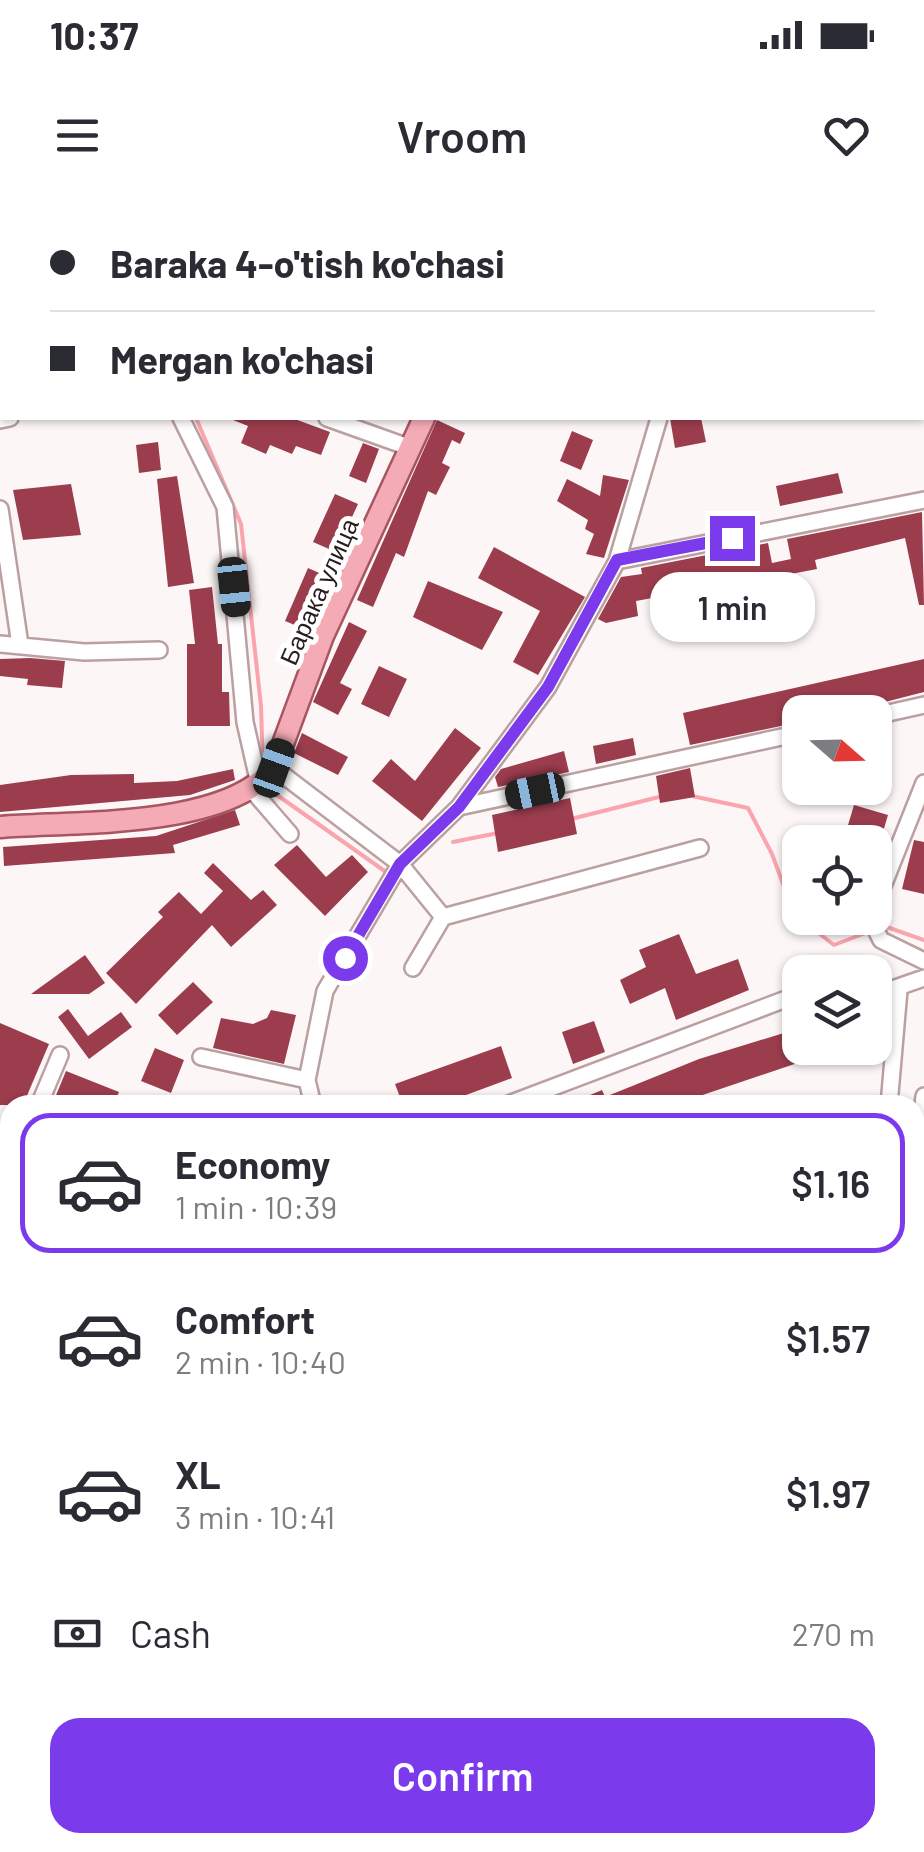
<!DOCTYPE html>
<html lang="en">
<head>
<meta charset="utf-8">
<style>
	:root { --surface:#fff; --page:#f2f2f3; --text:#2b2b33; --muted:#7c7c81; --line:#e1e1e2; --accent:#7c3aed }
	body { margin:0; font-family:Barlow,sans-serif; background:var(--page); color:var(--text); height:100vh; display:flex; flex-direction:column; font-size:38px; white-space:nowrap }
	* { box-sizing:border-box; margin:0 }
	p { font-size:32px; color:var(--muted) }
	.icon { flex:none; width:55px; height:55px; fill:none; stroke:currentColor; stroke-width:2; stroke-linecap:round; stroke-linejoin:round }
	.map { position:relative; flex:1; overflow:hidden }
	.drawer { position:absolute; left:0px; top:895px; width:925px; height:758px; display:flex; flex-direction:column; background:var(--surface); border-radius:30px 30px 0 0; box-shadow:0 2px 8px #0004 }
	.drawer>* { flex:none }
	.guide { position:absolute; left:0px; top:0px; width:925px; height:220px; box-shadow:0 2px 8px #0004; display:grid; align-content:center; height:220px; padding:0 50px; background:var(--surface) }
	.needle { width:65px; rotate:110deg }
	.fabs { position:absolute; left:782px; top:495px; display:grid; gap:20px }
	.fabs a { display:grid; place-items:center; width:110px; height:110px; border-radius:20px; background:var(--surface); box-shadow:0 2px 8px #0004; font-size:50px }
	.end { position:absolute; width:45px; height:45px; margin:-22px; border:12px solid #7c3aed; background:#fff; box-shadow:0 0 0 5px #fff }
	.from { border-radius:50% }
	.bubble { position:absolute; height:70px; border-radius:30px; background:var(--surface); box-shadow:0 2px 8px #0004; font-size:32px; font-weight:600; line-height:70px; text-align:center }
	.car { position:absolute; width:30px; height:60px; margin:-30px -15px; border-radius:12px; box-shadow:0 0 8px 2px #0007; background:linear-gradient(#222 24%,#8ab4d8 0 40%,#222 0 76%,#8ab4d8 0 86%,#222 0) }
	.guide b { display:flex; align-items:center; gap:35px; height:95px; font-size:38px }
	.guide b+b { border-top:2px solid var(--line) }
	.guide i { width:25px; height:25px; background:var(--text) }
	ul { padding:18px 0 0; list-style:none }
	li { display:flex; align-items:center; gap:30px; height:140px; margin:0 20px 15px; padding:0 30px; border:5px solid transparent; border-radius:30px }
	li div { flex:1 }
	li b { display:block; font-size:38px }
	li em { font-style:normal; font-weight:600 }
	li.selected { border-color:var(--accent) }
	li>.icon { width:90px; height:90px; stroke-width:1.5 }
	.pay { display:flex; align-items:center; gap:25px; height:110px; padding:0 50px; font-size:38px }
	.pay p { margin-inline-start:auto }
	.primary-button { display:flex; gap:20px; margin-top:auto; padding:20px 50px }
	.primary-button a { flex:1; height:115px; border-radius:30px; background:var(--accent); color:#fff; font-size:40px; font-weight:600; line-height:115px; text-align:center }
	.status { display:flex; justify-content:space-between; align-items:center; height:70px; padding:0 50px; background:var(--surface); direction:ltr }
	.status svg { height:28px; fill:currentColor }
	header { display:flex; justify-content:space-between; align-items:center; height:130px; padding:0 50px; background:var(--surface); font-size:45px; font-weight:600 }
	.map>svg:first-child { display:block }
</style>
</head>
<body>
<div class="status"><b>10:37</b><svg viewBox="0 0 49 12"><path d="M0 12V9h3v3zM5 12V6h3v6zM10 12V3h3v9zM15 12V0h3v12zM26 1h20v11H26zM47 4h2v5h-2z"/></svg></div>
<header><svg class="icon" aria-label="menu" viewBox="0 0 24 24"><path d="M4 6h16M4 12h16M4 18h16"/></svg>Vroom<svg class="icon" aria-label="heart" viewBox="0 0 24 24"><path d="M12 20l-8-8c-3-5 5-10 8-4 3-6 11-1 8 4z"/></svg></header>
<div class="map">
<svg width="924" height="1652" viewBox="0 0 924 1652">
	<rect width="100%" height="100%" fill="#fcf6f6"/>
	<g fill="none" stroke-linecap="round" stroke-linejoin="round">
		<!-- stream -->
		<path stroke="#faa5ae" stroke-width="4" d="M157,0V2
			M196,218L241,324L261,506L263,569
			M267,583L270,590L386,672
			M692,596L748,608L772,654L794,714L834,745L868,732
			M571,619L663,596
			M453,642L498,633
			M884,726L924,740"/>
	</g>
	<!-- building -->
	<path fill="#9c3d4e" d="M228,218H292L330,232L321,255L296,246L292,254L270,245L266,254L241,243L248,226Z
		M670,218H701L706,242L675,248Z
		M437,220L465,233L460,244L452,240L442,263L450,267L436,295L428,291L404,357L396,353L373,407L357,400Z
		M572,231L593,240L581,270L560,261Z
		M158,242L161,270L139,273L136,245Z
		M363,243L379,249L366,283L349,276Z
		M838,273L843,293L780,306L776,286Z
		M603,275L629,280L604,358L586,354L594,334L585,329L588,320L557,301L567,279L600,296Z
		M177,276L194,383L168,387L157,279Z
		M71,284L81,335L23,340L13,290Z
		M335,294L358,304L336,352L313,342Z
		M922,312L924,405H919L905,338L815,360L817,369L791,374L800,417L786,419L778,375L636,401L638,416L606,423L598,419L621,377L642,374L641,368L768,343L772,363L791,359L787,339Z
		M494,347L585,397L538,475L513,462L540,411L478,378Z
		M308,368L324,375L302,428L285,421Z
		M428,381L503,412L482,450L413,417Z
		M212,387L218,444H222V492H229L230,526H187V444H195L189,390Z
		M349,422L367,431L340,483L352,489L338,515L313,502Z
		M30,458L65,461L62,488L27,485L28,479L0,476V459Z
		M924,459V492L846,512H800V522L690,545L683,513Z
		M379,466L407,479L389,517L361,504Z
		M455,528L481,548L422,621L372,581L391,559L415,581Z
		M302,533L348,557L338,575L294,553Z
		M633,538L636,555L596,564L593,546Z
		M564,551L569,572L498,587L495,577L501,569Z
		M690,568L695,597L660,603L656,576Z
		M233,569L235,580L190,595L0,612V585L71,575L134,574V583L177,581Z
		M570,598L577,634L498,652L492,615Z
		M854,605L888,615L880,642H843Z
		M235,610L240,625L173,645L175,653L4,666L3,647L156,636Z
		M914,640L924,642V694L902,689Z
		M297,645L326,677L352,655L368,672L325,716L274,665Z
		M213,663L251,700L263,690L277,705L231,747L212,725L136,804L106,773L163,717L158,712L179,692L201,714L223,691L204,673Z
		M679,734L696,774L738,759L749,790L676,820L665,788L630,804L620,780L646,767L639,750Z
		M85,755L105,783L89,794H31Z
		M193,782L213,802L177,835L158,815Z
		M68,809L88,836L121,812L132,827L89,859L58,817Z
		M271,810L296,815L284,864L213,848L221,818L253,824L267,818Z
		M594,821L605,852L573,864L562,832Z
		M0,823L49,844L23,905H0Z
		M800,828V848L839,849L673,905H566L602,890L605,897L699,859Z
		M501,846L512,878L439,905H403L395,884Z
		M155,848L184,860L171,893L141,881Z
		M66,871L119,892L113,905H52Z"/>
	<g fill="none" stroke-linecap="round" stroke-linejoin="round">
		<defs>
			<path id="minor" d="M138,0L140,2
				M177,0L178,2
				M922,28L924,27
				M181,218L225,307L245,522L259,584
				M327,218L411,248
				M0,220L10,218
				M0,309L20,445
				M617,361L924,300
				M0,444L84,452L159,450
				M875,516L924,505
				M274,568L400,664L443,717
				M252,590L290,634
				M459,607L800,533
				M875,706L924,583
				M870,718L881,740L924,761
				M413,768L443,717L700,648
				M875,795L924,778
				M201,857L307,880
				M924,896L915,977L924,995
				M39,905L60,855
				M313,905L307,880L325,791L400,664L459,607L548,487L617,361L659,218
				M506,905L786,799L800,798
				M889,905L899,790
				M0,1000L10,976
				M0,1030L10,1033
				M915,1048L924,1052
				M915,1169L924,1164
				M0,1227L10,1229
				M915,1304L924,1299
				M915,1430L924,1425
				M0,1461L10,1453
				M915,1558L924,1553
				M516,1642L524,1652
				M643,1642L649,1652
				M61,1652L69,1642
				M209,1652L210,1642
				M388,1652L390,1642
				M466,1652L469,1642
				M750,1652L767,1642"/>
			<path id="major" d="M520,2L521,0
				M0,627C75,621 224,629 274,568L323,436L424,218"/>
		</defs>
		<!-- minor casing -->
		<use href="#minor" stroke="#bba0a2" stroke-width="20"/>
		<!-- major casing -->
		<use href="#major" stroke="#a85562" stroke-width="25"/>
		<!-- minor -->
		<use href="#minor" stroke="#fff" stroke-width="15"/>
		<!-- major -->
		<use href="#major" stroke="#f4abb6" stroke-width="20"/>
	</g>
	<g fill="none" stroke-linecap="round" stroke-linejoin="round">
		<!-- route -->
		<path stroke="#7c3aed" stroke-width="12" d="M345,758L400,664L459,607L548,487L617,360L732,338"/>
	</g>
	<g text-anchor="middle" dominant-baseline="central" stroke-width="10" stroke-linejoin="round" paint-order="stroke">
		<!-- street labels -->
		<g font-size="25" fill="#291e1f" stroke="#fff">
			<text transform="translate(318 391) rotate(-66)">Барака улица</text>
		</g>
	</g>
</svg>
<div class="fabs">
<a><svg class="needle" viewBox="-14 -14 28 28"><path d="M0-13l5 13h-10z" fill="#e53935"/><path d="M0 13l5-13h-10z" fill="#7c7c81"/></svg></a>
<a><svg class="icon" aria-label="locate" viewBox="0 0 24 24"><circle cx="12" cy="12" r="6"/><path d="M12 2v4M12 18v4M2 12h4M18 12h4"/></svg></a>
<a><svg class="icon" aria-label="layers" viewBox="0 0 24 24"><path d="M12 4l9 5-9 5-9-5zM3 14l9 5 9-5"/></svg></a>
</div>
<i class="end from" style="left:345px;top:758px"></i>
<i class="end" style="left:732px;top:338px"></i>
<div class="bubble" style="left:650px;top:372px;width:165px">1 min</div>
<i class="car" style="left:234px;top:387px;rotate:174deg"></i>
<i class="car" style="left:274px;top:568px;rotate:20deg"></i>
<i class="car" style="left:535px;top:591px;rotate:258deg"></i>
<div class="guide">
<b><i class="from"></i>Baraka 4-o'tish ko'chasi</b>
<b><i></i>Mergan ko'chasi</b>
</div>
<section class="drawer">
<ul>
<li class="selected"><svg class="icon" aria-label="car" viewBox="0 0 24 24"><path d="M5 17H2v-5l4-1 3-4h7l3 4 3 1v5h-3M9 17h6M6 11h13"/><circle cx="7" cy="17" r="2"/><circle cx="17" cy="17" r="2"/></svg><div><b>Economy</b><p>1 min · 10:39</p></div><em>$1.16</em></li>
<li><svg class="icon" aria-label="car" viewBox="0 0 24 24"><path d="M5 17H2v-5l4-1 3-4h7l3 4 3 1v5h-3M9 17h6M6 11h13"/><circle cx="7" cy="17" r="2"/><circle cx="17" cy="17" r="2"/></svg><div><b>Comfort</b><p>2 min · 10:40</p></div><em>$1.57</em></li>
<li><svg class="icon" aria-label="car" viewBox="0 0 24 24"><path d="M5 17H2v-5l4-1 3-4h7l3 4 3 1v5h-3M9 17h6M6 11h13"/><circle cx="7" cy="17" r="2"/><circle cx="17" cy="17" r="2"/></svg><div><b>XL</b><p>3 min · 10:41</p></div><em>$1.97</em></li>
</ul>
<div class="pay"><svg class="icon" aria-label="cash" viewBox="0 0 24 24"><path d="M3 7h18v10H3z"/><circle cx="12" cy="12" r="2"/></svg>Cash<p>270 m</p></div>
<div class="primary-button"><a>Confirm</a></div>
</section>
</div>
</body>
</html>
